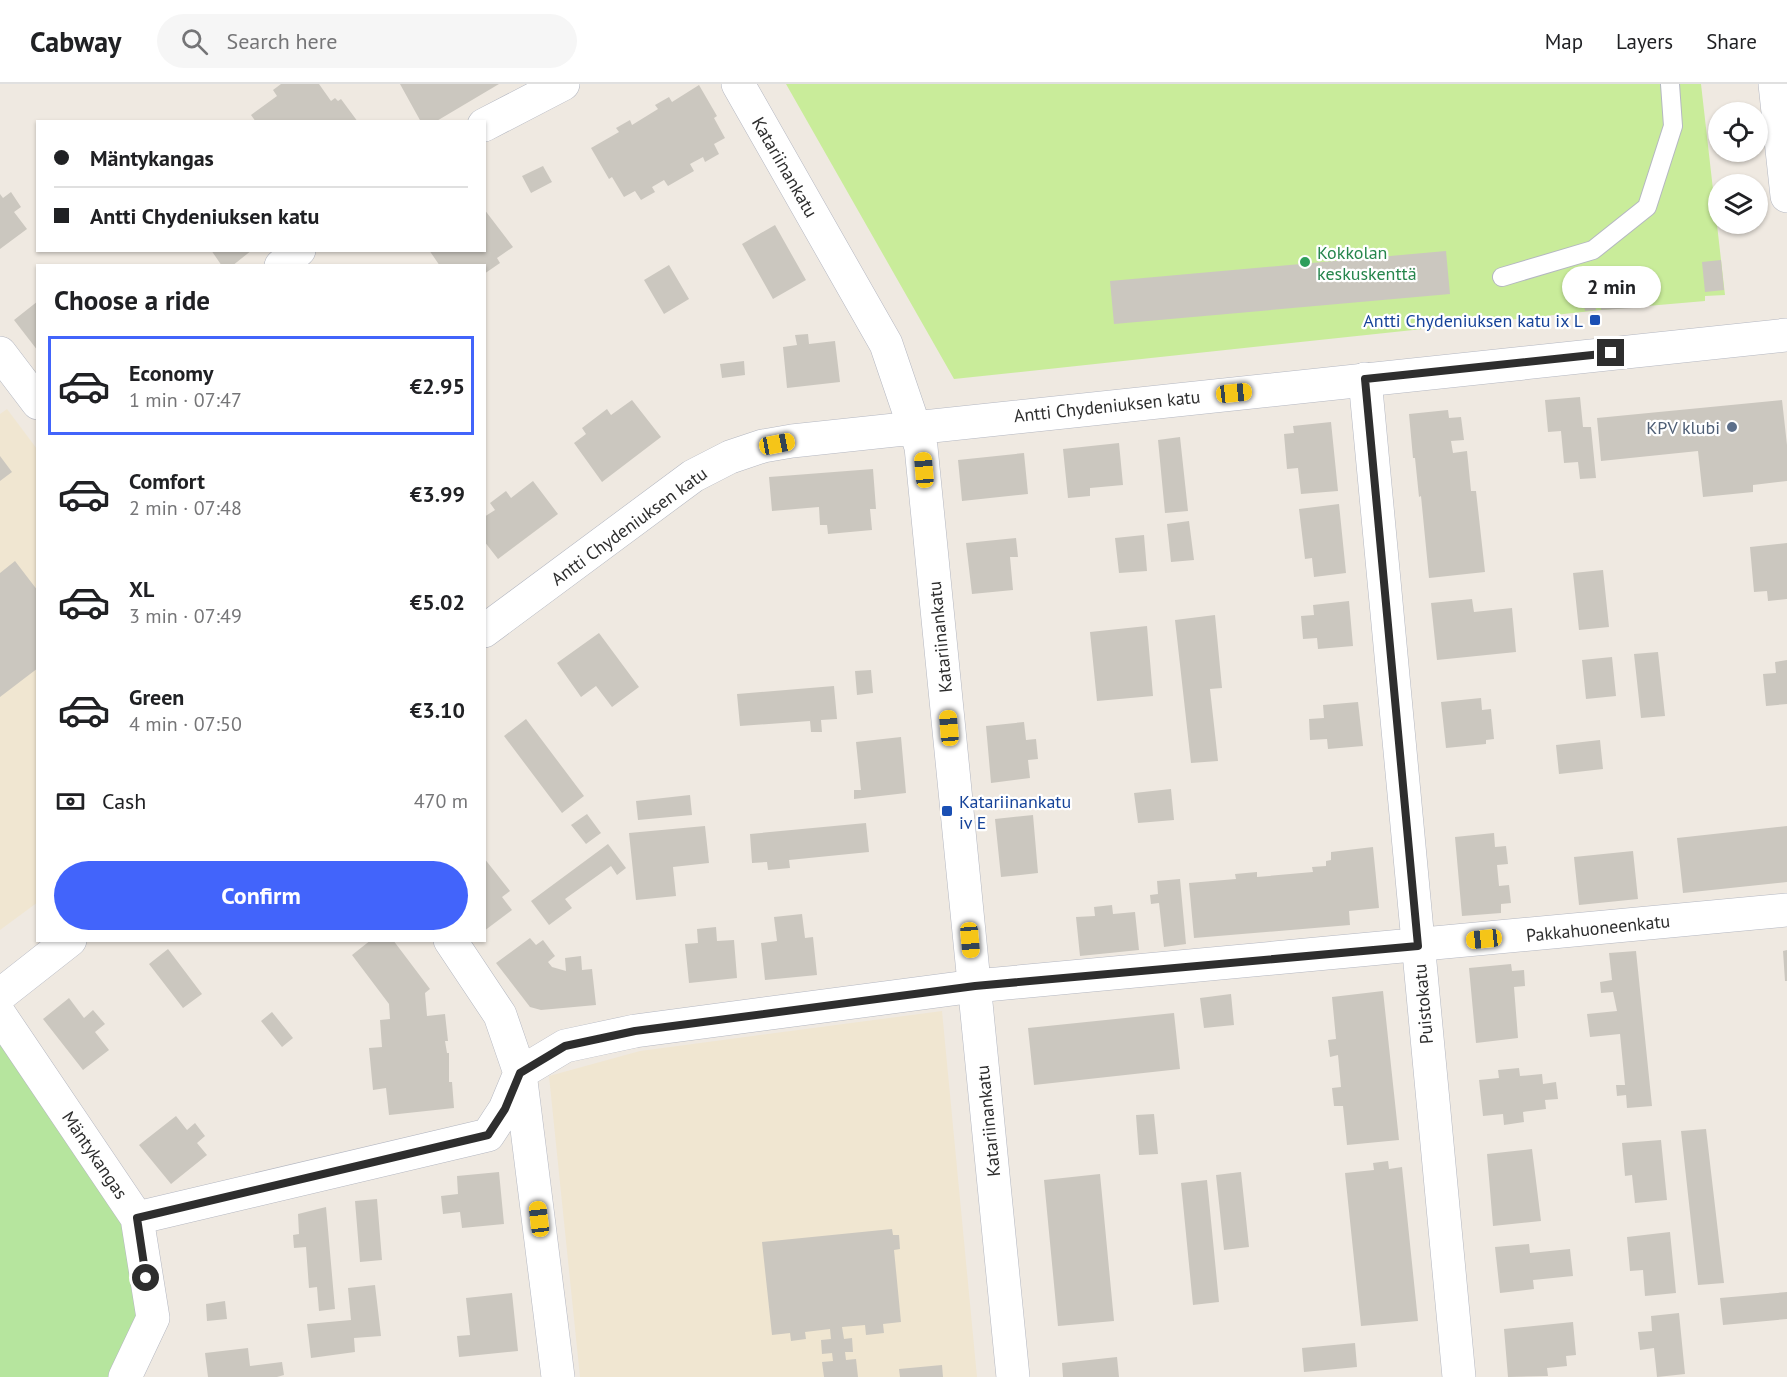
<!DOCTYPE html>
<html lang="en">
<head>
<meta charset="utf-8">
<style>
	:root { --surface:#fff; --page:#f6f6f6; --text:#202124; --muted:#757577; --line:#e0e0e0; --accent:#4264fb }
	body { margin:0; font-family:"PT Sans",sans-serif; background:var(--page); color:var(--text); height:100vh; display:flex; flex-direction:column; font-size:22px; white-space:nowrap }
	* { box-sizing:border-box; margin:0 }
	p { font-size:20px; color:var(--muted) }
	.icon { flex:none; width:33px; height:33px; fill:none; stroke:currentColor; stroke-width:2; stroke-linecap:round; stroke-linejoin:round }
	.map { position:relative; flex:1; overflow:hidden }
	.details { position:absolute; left:36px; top:180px; width:450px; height:678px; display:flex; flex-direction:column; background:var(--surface); border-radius:0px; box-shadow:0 2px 4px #0004 }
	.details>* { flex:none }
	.hud { position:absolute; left:36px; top:36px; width:450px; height:132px; border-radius:0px; box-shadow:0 2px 4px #0004; display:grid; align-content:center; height:132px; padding:0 18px; background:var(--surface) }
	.fabs { position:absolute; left:1708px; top:18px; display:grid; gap:12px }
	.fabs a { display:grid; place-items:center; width:60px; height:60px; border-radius:50%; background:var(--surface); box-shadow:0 2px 4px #0004; font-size:30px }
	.end { position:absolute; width:27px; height:27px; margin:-14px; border:8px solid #2e2e2e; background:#fff; box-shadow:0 0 0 3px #fff }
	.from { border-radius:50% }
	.bubble { position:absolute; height:42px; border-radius:21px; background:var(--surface); box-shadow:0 2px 4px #0004; font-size:20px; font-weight:700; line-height:42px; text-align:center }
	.car { position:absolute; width:18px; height:36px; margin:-18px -9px; border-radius:8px; box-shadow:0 0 4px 2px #0007; background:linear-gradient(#f5c518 24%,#345 0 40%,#f5c518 0 76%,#345 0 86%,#f5c518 0) }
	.hud b { display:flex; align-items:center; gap:21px; height:57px; font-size:22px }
	.hud b+b { border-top:2px solid var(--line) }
	.hud i { width:15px; height:15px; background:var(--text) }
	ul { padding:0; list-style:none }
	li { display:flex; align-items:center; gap:18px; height:99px; margin:0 12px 9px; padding:0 6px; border:3px solid transparent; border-radius:0px }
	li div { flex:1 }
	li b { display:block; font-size:22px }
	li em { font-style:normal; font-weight:700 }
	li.selected { border-color:var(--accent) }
	li>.icon { width:54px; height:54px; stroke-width:1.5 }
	h2 { padding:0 18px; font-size:27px; line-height:72px }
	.pay { display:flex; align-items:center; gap:15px; height:66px; padding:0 18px; font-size:22px }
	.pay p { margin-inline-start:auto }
	.cta { display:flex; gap:12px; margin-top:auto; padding:12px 18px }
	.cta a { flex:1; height:69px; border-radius:36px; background:var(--accent); color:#fff; font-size:24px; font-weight:700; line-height:69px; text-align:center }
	header { display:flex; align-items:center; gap:36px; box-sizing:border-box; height:84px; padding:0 30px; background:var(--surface); border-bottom:2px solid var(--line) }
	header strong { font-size:28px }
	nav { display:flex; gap:33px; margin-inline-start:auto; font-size:21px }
	.search { width:420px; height:54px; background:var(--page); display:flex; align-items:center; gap:15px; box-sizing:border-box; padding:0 21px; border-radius:33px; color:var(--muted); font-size:22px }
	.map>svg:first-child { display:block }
</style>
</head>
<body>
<header>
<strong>Cabway</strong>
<div class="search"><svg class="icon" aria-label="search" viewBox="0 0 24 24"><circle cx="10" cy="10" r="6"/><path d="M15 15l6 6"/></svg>Search here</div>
<nav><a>Map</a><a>Layers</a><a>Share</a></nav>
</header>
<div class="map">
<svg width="1787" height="1293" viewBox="0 0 1787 1293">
	<rect width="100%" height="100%" fill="#efe9e1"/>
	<!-- education -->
	<path fill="#f0e6d1" d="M7,325L37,365L38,818L0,846V330Z
		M942,927L977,1293H580L549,992L640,967Z"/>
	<!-- green -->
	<path fill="#b6e59e" d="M0,954L114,1125L125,1148L137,1229L108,1293H0Z"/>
	<!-- pitch -->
	<path fill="#c9ec9a" d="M786,0H1701L1725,211L1705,212V217L1601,226L954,295Z"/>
	<!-- building -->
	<path fill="#cbc7bf" d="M281,0H319L331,17L335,14L338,17L341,15L358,38H256L251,31L277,12L273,6Z
		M400,0H499L435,38H421Z
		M699,1L717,32L714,34L725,54L714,60L719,70L705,78L703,73L690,80L694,87L668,102L664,96L652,103L655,108L641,116L635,107L624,113L612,93L609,95L591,64L619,48L616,44L630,36L632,41L658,25L655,21L669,13L672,18Z
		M543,82L552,98L531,109L522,92Z
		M11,108L21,123L14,128L27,145L0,165V110L3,114Z
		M484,125L513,163L497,174L500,179L484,190V182H440L429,166H484Z
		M775,141L806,196L773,215L742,160Z
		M211,166H252L232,182H222Z
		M1446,167L1450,210L1114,240L1110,197Z
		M1721,176L1724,206L1705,208L1702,178Z
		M669,181L689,215L664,230L644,196Z
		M1594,213L1596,226L1585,227L1583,214Z
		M1632,214L1633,224L1601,226V216Z
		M38,217V267L14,236Z
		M808,250L809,260L835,257L840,298L787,304L783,263L797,261L795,251Z
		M744,277L745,291L722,294L720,280Z
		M1580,313L1583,343H1591L1596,394L1580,395L1578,378L1564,379L1561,347L1548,348L1545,316Z
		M632,316L661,353L602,398L574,359L586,350L582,344L607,325L611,331Z
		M1782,316L1787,361V397L1753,401V408L1703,413L1698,367L1601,377L1597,334Z
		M1448,326L1449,334L1461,333L1464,356L1451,357L1453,369L1467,367L1471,407H1476L1485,488L1429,494L1421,412L1419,413L1415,374H1413L1409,330Z
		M1331,338L1338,407L1301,410L1298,384L1287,385L1284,350L1294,349L1293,342Z
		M1180,353L1188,427L1165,429L1158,356Z
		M1119,359L1123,401L1090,404V412L1068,414L1063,365Z
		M1024,369L1028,410L962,417L958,376Z
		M0,372L12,388L0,397Z
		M873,385L876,425H870L872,446L828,450L827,441H820L819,423L772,427L769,393Z
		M533,397L558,430L498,475L484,457V433L495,426L490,419L506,407L511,414Z
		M1339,420L1346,489L1314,493L1312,474L1305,475L1299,425Z
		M1189,437L1194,476L1171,478L1167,440Z
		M1144,451L1147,487L1119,489L1115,454Z
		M1016,454L1018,473H1010L1013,506L972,510L966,459Z
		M1787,459V515L1768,517L1767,507L1754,508L1750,463Z
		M15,477L38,507V584L0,613V489Z
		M1603,486L1609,543L1579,546L1573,489Z
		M1472,515L1474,528L1512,524L1516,568L1437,576L1431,519Z
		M1349,517L1353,562L1318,565L1317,554L1303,555L1301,532L1314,531L1313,521Z
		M1215,531L1222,604L1210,605L1218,677L1191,679L1175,536Z
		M1147,542L1153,612L1097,617L1090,548Z
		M599,549L639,603L612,623L596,602L581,613L557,579Z
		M1658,568L1665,632L1641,634L1634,570Z
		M1612,573L1616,612L1586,615L1582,576Z
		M1787,576V620L1766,622L1763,590L1776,589L1775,578Z
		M871,586L873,609L857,611L855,587Z
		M834,602L837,635L821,636L822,648H811L810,637L740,642L737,610Z
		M1481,614L1482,626L1491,625L1494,655L1486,656V660L1446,664L1441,618Z
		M1358,618L1363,662L1328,665L1327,655L1310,656L1309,635L1324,634L1323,621Z
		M526,635L584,712L562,729L504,652Z
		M1024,638L1026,656L1036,655L1038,675L1028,676L1030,694L991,699L986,642Z
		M901,653L906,709L854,715V706H861L856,658Z
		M1600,656L1603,685L1559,690L1556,661Z
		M1171,705L1174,736L1138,739L1134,709Z
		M690,711L692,731L638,736L636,717Z
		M587,730L601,749L586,760L571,741Z
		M1033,731L1038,789L1001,793L995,735Z
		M866,739L869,768L789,776L790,784L768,786L767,778L752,779L750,750Z
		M705,742L709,779L673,783L676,812L636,816L629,749Z
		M1787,742V798L1683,809L1677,754Z
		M1494,749L1495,763L1506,762L1508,780L1497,781L1499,802L1509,801L1511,819L1501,820V829L1462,832L1455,753Z
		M608,760L626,784L617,791L611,782L565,815L572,824L549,841L531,817Z
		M1373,763L1379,824L1349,827L1350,841L1194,854L1189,799L1236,795L1235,790L1257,788V793L1313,788L1312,783L1326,782V777L1331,776V768Z
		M1633,767L1638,815L1579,821L1574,773Z
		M484,774L510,807L502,813L512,826L484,847Z
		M1180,795L1186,860L1164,863L1159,819L1151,820L1150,811L1158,810L1157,797Z
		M1112,821L1113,830L1135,828L1139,866L1080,872L1076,833L1095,832L1094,823Z
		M802,830L805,854L813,853L817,891L765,896L761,859L777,857L774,833Z
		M716,843L717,857L734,856L737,894L689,899L685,860L698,859L697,845Z
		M530,854L536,861L543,856L555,872L548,878L552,883L566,887L565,874L581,872L582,886L592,885L596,921L541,926L530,923L496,879Z
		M371,856H393L430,905L425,909L427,932L445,930L448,957H445L447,969H449V998H452L454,1024L389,1031L386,1004L373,1006L369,964L382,963L380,936L390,935L389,920L352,871Z
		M168,865L202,910L183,924L149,880Z
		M1787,866V897H1785L1783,867Z
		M1636,867L1652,1022L1627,1024L1626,1011L1617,1012L1616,1001H1625L1620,950L1590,953L1587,930L1617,927L1613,908L1601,909L1600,898L1612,896L1609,869Z
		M1511,880L1512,887L1524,886L1525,902L1514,903L1518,954L1476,959L1469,884Z
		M1383,907L1399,1056L1347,1061L1343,1022H1334L1332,1004L1341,1003L1338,971L1330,973L1328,956L1336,955L1332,913Z
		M1231,910L1234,941L1204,944L1200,914Z
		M69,914L84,934L93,926L105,940L95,948L109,966L83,986L43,935Z
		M272,928L293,954L282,963L261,937Z
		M1174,929L1180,985L1034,1001L1028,944Z
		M1519,984L1520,992L1542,990L1543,1000L1556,998L1558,1015L1545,1016L1546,1025L1523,1028L1524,1038L1504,1041L1503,1030L1483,1032L1479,996L1499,994L1498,986Z
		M1154,1030L1158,1070L1139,1071L1136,1031Z
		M176,1032L187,1046L195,1039L205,1052L197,1059L207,1071L171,1100L139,1061Z
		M1706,1045L1724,1199L1698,1201L1681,1047Z
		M1661,1056L1667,1116L1635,1119L1632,1091L1625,1092L1622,1059Z
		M1532,1065L1541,1137L1493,1142L1487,1070Z
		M1388,1077L1389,1085L1402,1083L1418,1237L1361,1242L1345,1089L1374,1086L1373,1079Z
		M499,1088L504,1140L462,1144L460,1128L443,1130L441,1112L458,1110L457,1092Z
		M1241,1088L1249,1163L1224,1166L1216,1091Z
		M1100,1090L1114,1237L1058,1242L1044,1096Z
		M1207,1096L1219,1218L1193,1221L1181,1099Z
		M377,1115L382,1176L360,1178L355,1117Z
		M326,1123L335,1225L319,1227L317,1203L309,1204L306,1163L294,1164L293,1151L299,1150L298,1130Z
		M892,1145L893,1151H899L900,1165L894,1166L901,1238L883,1240L884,1249L866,1251L865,1241L842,1243L844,1255L852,1254L853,1268H845L846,1276L856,1275L858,1293H824L822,1278L833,1277L832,1269L822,1270L821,1256L831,1255L830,1245L805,1248L806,1255L791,1257L790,1249L772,1251L762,1158Z
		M1670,1148L1676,1209L1645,1212L1643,1186L1630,1187L1627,1153Z
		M1529,1160L1530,1169L1570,1165L1573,1192L1533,1196L1534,1205L1500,1209L1495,1163Z
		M375,1201L381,1252L354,1254L355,1268L311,1274L307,1240L351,1236L348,1204Z
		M1787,1208V1235L1723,1241L1720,1214Z
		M512,1209L518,1267L459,1273L457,1252L470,1251L466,1214Z
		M225,1217L227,1235L207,1237L206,1220Z
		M1679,1229L1685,1290L1657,1293L1654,1264L1640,1266L1638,1248L1652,1247L1651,1232Z
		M1573,1238L1576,1271L1566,1272L1567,1282L1547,1284L1548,1292L1508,1293L1504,1245Z
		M1355,1259L1357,1283L1304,1288L1302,1264Z
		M248,1264L250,1282L282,1278L284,1291L277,1293H208L205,1269Z
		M1117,1273L1119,1293H1063L1062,1279Z
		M942,1281L943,1293H900L899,1285Z"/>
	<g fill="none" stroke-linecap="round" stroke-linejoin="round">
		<defs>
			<path id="lane" d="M1502,193L1593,166L1647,123L1673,42L1670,0"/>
			<path id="street" d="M484,41L563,0
				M281,182L299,166
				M0,269L38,319
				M1365,295L1459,1293
				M450,856L500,931L520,989L558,1293
				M0,931L137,1134L153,1234L125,1293
				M137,1134L488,1051L505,1025L520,989L565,962L635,947L975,902L1787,826"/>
			<path id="secondary" d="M738,0L886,260L921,363L1013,1293
				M1775,0L1787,112
				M484,547L693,392L730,373L763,362L792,357L1787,251
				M0,911L70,856"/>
		</defs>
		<!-- lane casing -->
		<use href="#lane" stroke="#b4b7c1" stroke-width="20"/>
		<!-- street casing -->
		<use href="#street" stroke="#b4b7c1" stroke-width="34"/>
		<!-- secondary casing -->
		<use href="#secondary" stroke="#b4b7c1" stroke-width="34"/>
		<!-- lane -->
		<use href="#lane" stroke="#fff" stroke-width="18"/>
		<!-- street -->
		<use href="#street" stroke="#fff" stroke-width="33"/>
		<!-- secondary -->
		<use href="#secondary" stroke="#fff" stroke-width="33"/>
	</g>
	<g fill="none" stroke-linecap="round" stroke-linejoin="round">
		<!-- route -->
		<path stroke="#2e2e2e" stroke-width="8" d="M146,1194L137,1134L488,1051L505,1025L520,989L565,962L635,947L975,902L1418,862L1365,295L1611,269"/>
	</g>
	<!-- markers -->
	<circle fill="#2e9e5b" stroke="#fff" stroke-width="2" cx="1305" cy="178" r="6"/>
	<g fill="#1a4fb4" stroke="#fff" stroke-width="2">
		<rect x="1589" y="230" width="12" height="12" rx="3"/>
		<rect x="941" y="721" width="12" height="12" rx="3"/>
	</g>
	<circle fill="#5c6f8a" stroke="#fff" stroke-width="2" cx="1732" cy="343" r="6"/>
	<g text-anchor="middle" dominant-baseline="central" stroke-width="4.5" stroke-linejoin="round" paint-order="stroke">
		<!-- street labels -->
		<g font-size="18" fill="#2e2e2e" stroke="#fff">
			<text transform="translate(785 83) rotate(60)">Katariinankatu</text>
			<text transform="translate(1107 322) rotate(-6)">Antti Chydeniuksen katu</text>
			<text transform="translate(629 442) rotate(-36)">Antti Chydeniuksen katu</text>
			<text transform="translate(940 553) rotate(-96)">Katariinankatu</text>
			<text transform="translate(1598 844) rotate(-6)">Pakkahuoneenkatu</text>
			<text transform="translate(1423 920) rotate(-95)">Puistokatu</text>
			<text transform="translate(988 1037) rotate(-96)">Katariinankatu</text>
			<text transform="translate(95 1071) rotate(56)">Mäntykangas</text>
		</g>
		<!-- leisure labels -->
		<g font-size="18" fill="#27864d" stroke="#fff" text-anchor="start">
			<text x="1317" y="168">Kokkolan<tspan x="1317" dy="21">keskuskenttä</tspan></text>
		</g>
		<!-- transit labels -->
		<g font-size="18" fill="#164399" stroke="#fff" text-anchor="end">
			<text x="1583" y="236">Antti Chydeniuksen katu ix L</text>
			<text x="959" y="717" text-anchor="start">Katariinankatu<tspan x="959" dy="21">iv E</tspan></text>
		</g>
		<!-- service labels -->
		<g font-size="18" fill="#4e5e75" stroke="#fff" text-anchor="end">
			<text x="1720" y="343">KPV klubi</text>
		</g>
	</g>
</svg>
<div class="fabs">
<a><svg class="icon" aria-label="locate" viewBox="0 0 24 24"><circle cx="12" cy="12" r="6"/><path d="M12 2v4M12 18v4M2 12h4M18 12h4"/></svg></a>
<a><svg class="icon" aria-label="layers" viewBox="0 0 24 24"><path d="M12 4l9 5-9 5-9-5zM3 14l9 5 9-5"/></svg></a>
</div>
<i class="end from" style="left:146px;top:1194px"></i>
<i class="end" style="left:1611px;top:269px"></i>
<div class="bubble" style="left:1562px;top:182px;width:99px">2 min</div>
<i class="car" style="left:1234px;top:309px;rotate:84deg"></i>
<i class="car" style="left:777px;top:360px;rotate:79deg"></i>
<i class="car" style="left:924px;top:386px;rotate:355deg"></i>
<i class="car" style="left:949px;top:644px;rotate:355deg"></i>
<i class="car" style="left:1484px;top:855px;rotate:264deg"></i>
<i class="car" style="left:970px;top:856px;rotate:175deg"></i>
<i class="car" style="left:539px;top:1135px;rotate:353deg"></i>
<div class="hud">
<b><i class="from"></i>Mäntykangas</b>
<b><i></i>Antti Chydeniuksen katu</b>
</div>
<section class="details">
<h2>Choose a ride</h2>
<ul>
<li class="selected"><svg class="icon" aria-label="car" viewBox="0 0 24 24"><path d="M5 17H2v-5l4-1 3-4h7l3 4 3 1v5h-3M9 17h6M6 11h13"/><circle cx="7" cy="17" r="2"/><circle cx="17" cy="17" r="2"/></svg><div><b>Economy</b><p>1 min · 07:47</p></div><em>€2.95</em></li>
<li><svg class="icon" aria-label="car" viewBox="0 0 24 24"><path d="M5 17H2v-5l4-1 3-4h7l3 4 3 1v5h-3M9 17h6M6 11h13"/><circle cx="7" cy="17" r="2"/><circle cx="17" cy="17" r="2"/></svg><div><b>Comfort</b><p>2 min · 07:48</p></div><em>€3.99</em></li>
<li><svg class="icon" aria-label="car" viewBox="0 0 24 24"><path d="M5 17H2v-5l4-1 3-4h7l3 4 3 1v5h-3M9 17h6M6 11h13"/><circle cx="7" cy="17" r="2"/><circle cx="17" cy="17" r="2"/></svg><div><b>XL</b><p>3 min · 07:49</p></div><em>€5.02</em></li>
<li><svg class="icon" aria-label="car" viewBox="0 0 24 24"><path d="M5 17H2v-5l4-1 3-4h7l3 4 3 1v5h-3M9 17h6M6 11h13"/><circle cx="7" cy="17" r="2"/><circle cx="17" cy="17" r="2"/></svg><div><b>Green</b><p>4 min · 07:50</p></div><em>€3.10</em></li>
</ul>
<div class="pay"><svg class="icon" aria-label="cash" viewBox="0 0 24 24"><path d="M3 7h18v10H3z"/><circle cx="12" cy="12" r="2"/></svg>Cash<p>470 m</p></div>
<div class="cta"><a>Confirm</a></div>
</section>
</div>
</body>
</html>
